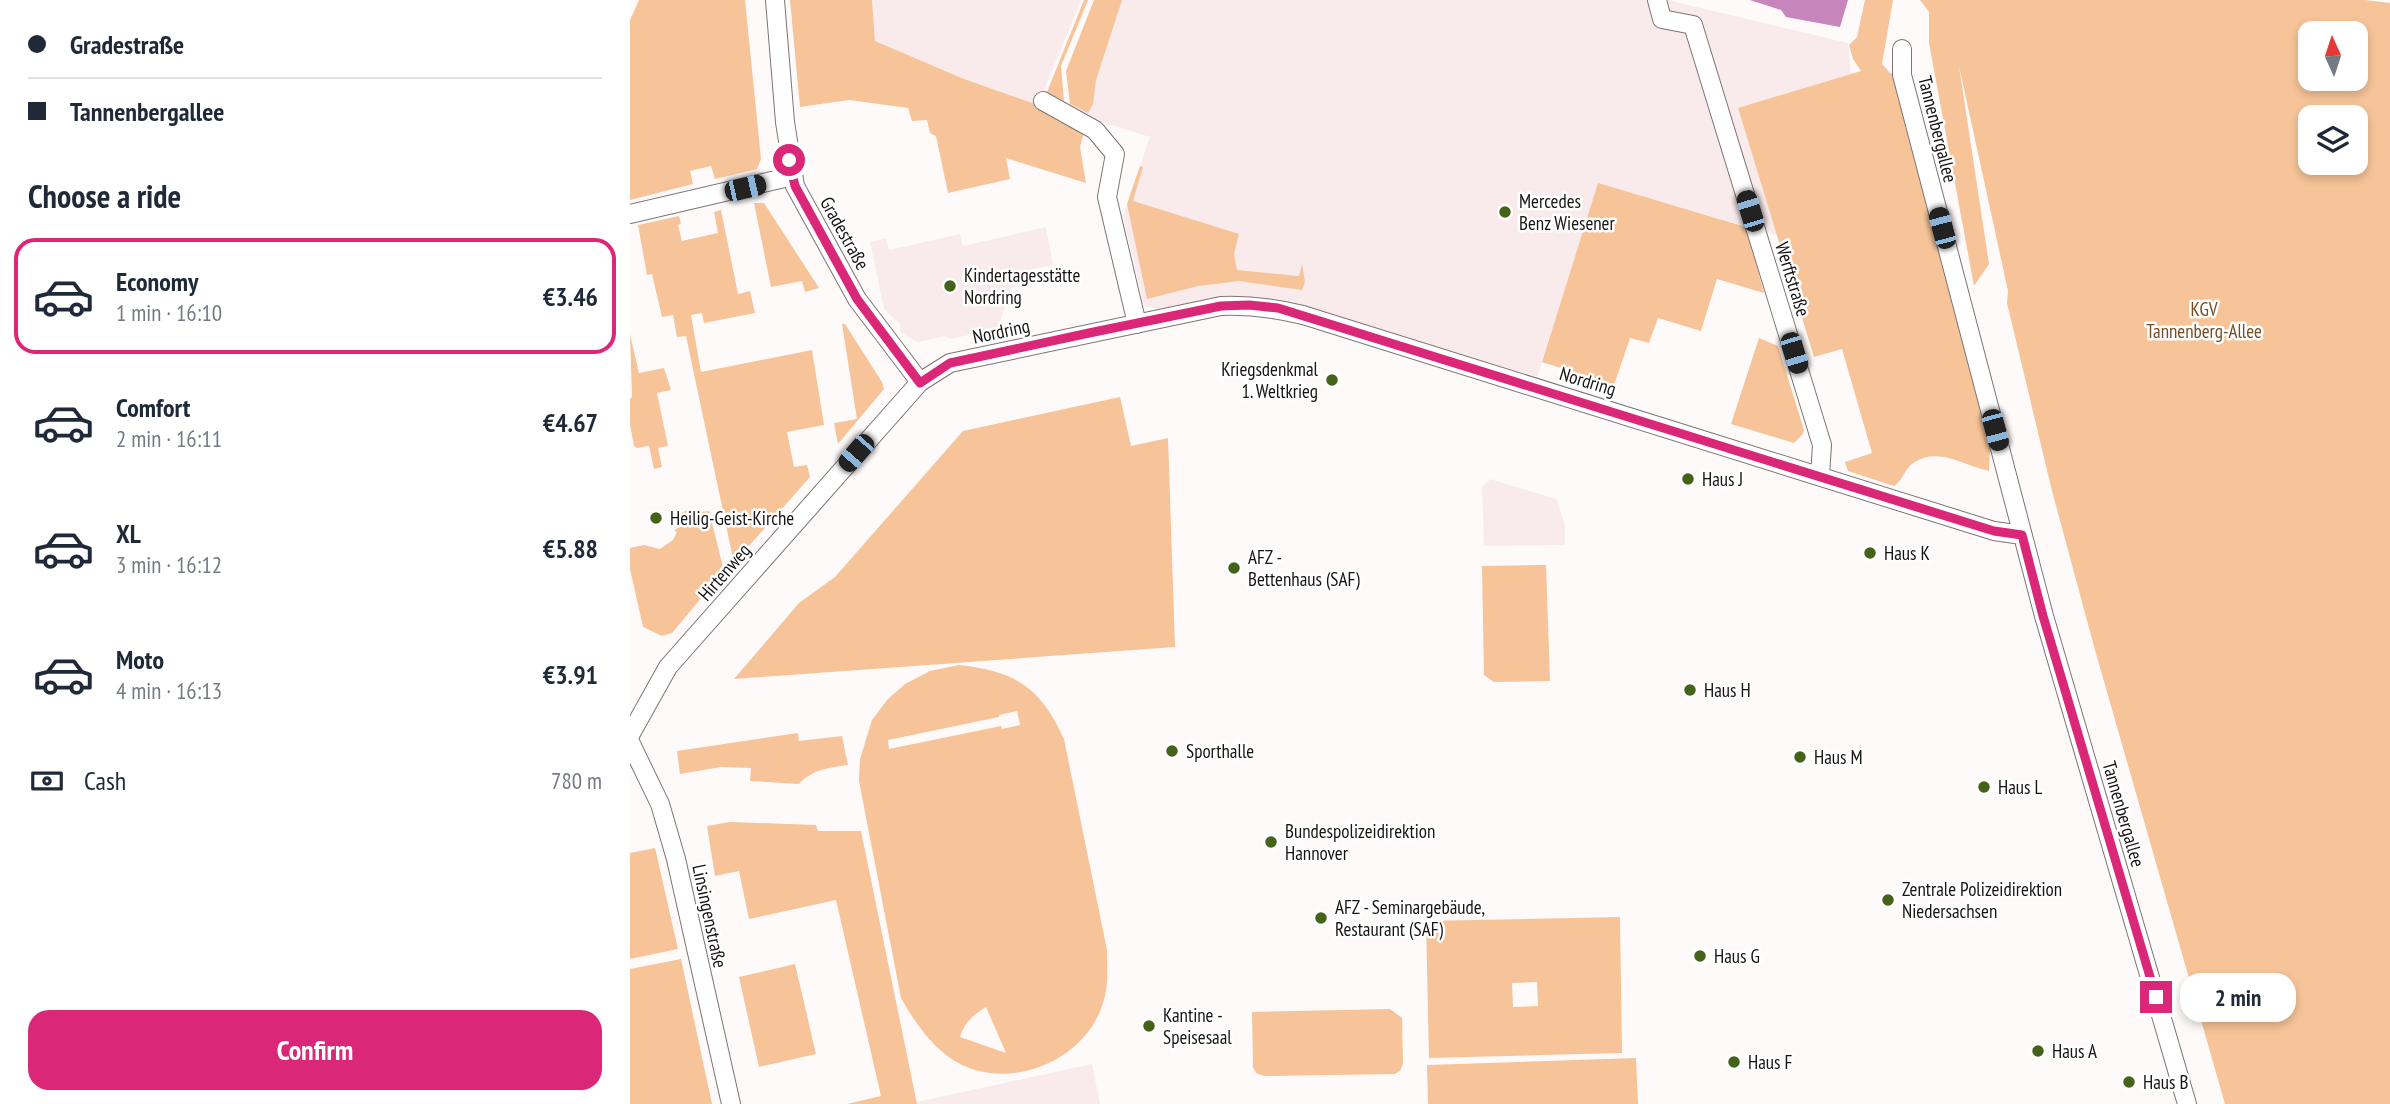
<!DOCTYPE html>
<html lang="en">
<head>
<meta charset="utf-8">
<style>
	:root { --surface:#fff; --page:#f6f6f7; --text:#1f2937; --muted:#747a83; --line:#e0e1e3; --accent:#db2777 }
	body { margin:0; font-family:"PT Sans Narrow",sans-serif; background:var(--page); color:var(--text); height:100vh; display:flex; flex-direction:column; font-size:26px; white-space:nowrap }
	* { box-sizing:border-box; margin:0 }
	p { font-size:23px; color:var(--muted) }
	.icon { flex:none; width:38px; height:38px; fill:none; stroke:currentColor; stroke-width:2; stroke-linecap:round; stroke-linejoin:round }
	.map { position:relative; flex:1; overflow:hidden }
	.sheet { display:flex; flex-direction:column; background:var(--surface); width:630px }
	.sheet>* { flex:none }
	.top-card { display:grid; align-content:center; height:154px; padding:0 28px; background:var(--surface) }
	.needle { width:46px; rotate:357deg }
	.buttons { position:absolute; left:1668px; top:21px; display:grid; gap:14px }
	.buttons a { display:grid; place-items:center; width:70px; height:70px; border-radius:14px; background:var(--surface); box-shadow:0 4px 10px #0003; font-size:35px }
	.end { position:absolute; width:32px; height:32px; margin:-16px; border:9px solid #db2777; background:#fff; box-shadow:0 0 0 4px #fff }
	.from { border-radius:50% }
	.bubble { position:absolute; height:49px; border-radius:21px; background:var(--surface); box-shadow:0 4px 10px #0003; font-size:23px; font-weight:600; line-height:49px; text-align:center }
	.car { position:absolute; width:21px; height:42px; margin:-21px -10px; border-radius:9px; box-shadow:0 0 5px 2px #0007; background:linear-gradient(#222 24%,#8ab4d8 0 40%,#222 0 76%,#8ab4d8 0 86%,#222 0) }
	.top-card b { display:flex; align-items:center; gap:24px; height:66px; font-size:26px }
	.top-card b+b { border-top:2px solid var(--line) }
	.top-card i { width:18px; height:18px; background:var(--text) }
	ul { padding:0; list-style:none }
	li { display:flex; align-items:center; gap:21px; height:116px; margin:0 14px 10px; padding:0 14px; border:4px solid transparent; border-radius:21px }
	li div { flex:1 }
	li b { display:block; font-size:26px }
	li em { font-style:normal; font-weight:600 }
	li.active { border-color:var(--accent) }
	li>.icon { width:63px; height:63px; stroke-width:1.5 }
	h2 { padding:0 28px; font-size:32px; line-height:84px }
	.pay { display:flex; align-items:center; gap:18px; height:77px; padding:0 28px; font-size:26px }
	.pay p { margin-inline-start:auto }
	.action { display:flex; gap:14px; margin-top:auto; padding:14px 28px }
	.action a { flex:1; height:80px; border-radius:21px; background:var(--accent); color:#fff; font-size:28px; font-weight:600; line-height:80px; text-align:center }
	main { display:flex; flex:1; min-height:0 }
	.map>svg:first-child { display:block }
</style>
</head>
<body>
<main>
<section class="sheet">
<div class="top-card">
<b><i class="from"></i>Gradestraße</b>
<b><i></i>Tannenbergallee</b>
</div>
<h2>Choose a ride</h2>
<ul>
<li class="active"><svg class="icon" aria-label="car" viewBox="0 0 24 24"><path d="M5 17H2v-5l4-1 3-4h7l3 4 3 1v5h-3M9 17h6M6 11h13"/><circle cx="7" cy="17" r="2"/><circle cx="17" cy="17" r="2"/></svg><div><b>Economy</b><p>1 min · 16:10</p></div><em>€3.46</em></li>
<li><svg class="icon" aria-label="car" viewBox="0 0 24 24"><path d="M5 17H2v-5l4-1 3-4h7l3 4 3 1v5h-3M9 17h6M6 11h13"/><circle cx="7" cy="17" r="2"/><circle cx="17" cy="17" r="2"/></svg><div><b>Comfort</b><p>2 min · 16:11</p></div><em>€4.67</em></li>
<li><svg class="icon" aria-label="car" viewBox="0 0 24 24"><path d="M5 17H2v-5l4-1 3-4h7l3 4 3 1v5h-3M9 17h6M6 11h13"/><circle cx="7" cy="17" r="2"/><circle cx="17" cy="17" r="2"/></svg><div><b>XL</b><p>3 min · 16:12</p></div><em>€5.88</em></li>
<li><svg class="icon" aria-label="car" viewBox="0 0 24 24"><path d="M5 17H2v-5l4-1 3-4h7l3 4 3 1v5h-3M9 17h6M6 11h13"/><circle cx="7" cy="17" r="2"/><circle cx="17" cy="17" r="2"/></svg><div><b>Moto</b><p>4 min · 16:13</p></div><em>€3.91</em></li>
</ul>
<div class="pay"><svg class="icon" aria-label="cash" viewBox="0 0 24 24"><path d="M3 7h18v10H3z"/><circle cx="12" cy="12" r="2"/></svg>Cash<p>780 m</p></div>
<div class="action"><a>Confirm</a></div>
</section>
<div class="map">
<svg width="1760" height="1104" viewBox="0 0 1760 1104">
	<rect width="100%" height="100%" fill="#fffafa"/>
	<!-- built -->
	<path fill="#f9ebeb" d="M242,0H451L408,105L334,79L245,41Z
		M482,0H1037L1218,43L1221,74L1108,108L1147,235L968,184L907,377L669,308L599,295L528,309L514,305L493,216L520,137L446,114Z
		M416,227L423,265L399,270L401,284L382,288L367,329L320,339L315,336L288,342L271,333L270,324L254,309L240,242L256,238L259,250L330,234L333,246Z
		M860,479L926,499L935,525V545L854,546L852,487Z
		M462,1064L470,1104H287L286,1102Z"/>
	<!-- green -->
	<path fill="#f6c498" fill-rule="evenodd" d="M9,0H115L131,159L127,169L85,179L81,166L60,171L63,184L0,200V20Z
		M160,0H242L245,41L334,79L408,105L455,129L450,147L456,183L376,158L380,179L318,193L306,136L300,133L297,120L282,121L278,108L219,100L170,107Z
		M454,0H458L431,66L434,101L417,92Z
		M464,0H492L466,80L463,104L458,113L440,104L436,71Z
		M1235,0H1263L1252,64L1260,73H1265L1360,448L1359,471C1334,466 1310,447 1285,462C1274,468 1273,481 1264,486L1218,471L1215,462L1242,453L1212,349L1184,357L1108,108L1231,71L1223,59L1219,45L1227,37Z
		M1290,0H1735L1760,3V1104H1595L1465,650L1422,491L1377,303L1378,291L1329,66L1359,264L1344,286L1299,43V12ZM1680,33H1726V79H1680ZM1680,117H1726V163H1680Z
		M510,166L513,167L503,201L609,234L604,254L607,270L669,276L672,264L675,282L672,290L609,281L568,286L517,299L497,204Z
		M968,183L1116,227L1134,293L1087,279L1071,331L1028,318L1019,343L1000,338L984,385L912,362Z
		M124,203H134L189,288L175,292L172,281L141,287Z
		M91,210L108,294L120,291L125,313L74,323L72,313L61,315L71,372L182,350L194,425L157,432L164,467L177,465L180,477L104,563L56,336L47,337L43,315L32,317L22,274L17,275L8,225L49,216L51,224L48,225L52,241L88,233L84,212Z
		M212,324H215L252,382L254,389L208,444L204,423L227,419Z
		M0,334L9,373L34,368L41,390L27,393L38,446L28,448L32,467L24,469L19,446L7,448L4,446L0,424V399L2,397Z
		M1129,338L1148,346L1174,430L1173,434L1164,443L1101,424Z
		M490,397L501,446L538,438L545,647L104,679L169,603L205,577L333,431Z
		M60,509L61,513L79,511L94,571L42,633L32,636L13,627L0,569V548L14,545L30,549L43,540L47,532L44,531L51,525V518L46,515Z
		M916,565L920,681L864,682L854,675L852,566Z
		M329,665C385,671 410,687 434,739L477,950C477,968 479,986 473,1003C456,1059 385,1090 332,1065C305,1052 285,1023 271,998L229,781L230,759L242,720L258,699L275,684L300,671ZM387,711L390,725L372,729L371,726L259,749L258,740L369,717V715ZM356,1007L376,1053L330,1037C334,1023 343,1015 356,1007Z
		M168,733L169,741L212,736L218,765C198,768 183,769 169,784L120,781L121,768L91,767L50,774L47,751Z
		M100,822L186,825L188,831H231L287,1104H217L251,1096L206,900L119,919L109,871L85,876L77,826Z
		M25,848L48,949L0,959V853Z
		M990,917L992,1053L799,1058L796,921ZM907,982L908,1006L883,1007L882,983Z
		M51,959L82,1104H0V969Z
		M165,964L186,1054L129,1067L109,977Z
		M760,1009L772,1018L773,1064L770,1071L765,1074L634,1076L626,1073L623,1067L622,1012Z
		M1006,1058L1008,1104H798L797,1065Z"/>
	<!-- water -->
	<path fill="#c686bb" d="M1120,0H1218L1210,27L1156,17L1151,10Z"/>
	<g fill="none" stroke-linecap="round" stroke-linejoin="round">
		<defs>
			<path id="street" d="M145,0L155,122L165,186L227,299L290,382
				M1027,0L1032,19L1063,25L1192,445L1190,475
				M1272,49V75L1414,616L1557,1104
				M413,101L465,130L485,154L477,197L507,324
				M0,214L163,176
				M0,735L38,667L290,382L320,363L591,306C620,305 645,308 673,315L1364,531L1392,535
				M0,742L30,804L46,859L101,1104"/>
		</defs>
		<!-- street casing -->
		<use href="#street" stroke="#7c7474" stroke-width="20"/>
		<!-- street -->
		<use href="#street" stroke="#fff" stroke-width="18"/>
	</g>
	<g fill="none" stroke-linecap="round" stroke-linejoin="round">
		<!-- route -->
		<path stroke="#db2777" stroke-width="9" d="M159,160L165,186L227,299L290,383L320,363L459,333L591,306L619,305L648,308L1364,531L1392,535L1413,616L1526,997"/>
	</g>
	<!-- markers -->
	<g fill="#446318" stroke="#fff" stroke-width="2.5">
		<circle cx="875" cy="212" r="7"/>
		<circle cx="320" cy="286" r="7"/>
		<circle cx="702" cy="380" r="7"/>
		<circle cx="1058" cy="479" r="7"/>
		<circle cx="26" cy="518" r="7"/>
		<circle cx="1240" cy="553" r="7"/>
		<circle cx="604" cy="568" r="7"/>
		<circle cx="1060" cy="690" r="7"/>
		<circle cx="542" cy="751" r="7"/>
		<circle cx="1170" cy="757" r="7"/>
		<circle cx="1354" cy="787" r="7"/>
		<circle cx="641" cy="842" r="7"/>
		<circle cx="1258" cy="900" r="7"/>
		<circle cx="691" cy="918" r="7"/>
		<circle cx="1070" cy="956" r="7"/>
		<circle cx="519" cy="1026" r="7"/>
		<circle cx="1408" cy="1051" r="7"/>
		<circle cx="1104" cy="1062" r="7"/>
		<circle cx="1499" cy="1082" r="7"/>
	</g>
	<g text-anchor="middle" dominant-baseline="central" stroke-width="5" stroke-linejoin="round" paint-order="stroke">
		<!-- street labels -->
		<g font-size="19" fill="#161313" stroke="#fff">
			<text transform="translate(1308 129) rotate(76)">Tannenbergallee</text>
			<text transform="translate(215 233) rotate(61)">Gradestraße</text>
			<text transform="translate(1163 279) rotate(73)">Werftstraße</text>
			<text transform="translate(371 331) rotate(-12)">Nordring</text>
			<text transform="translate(958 381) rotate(17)">Nordring</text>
			<text transform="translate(94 572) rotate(-49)">Hirtenweg</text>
			<text transform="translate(1494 814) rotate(74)">Tannenbergallee</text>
			<text transform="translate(80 916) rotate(78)">Linsingenstraße</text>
		</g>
		<!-- poi labels -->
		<g font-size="19" fill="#161313" stroke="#fff" text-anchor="start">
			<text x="889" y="201">Mercedes<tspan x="889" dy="22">Benz Wiesener</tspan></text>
			<text x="334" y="275">Kindertagesstätte<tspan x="334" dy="22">Nordring</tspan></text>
			<text x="688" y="369" text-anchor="end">Kriegsdenkmal<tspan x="688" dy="22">1. Weltkrieg</tspan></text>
			<text x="1072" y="479">Haus J</text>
			<text x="40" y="518">Heilig-Geist-Kirche</text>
			<text x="1254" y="553">Haus K</text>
			<text x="618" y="557">AFZ -<tspan x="618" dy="22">Bettenhaus (SAF)</tspan></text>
			<text x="1074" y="690">Haus H</text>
			<text x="556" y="751">Sporthalle</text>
			<text x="1184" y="757">Haus M</text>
			<text x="1368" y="787">Haus L</text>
			<text x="655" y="831">Bundespolizeidirektion<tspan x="655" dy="22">Hannover</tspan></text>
			<text x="1272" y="889">Zentrale Polizeidirektion<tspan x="1272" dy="22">Niedersachsen</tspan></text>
			<text x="705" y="907">AFZ - Seminargebäude,<tspan x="705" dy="22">Restaurant (SAF)</tspan></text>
			<text x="1084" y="956">Haus G</text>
			<text x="533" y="1015">Kantine -<tspan x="533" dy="22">Speisesaal</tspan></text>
			<text x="1422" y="1051">Haus A</text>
			<text x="1118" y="1062">Haus F</text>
			<text x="1513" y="1082">Haus B</text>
		</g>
		<!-- park labels -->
		<g font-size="19" fill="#764c23" stroke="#fff">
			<text x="1574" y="309">KGV<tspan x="1574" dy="22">Tannenberg-Allee</tspan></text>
		</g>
	</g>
</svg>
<div class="buttons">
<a><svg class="needle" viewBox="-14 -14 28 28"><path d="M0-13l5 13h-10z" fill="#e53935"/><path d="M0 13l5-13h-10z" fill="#747a83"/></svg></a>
<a><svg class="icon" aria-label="layers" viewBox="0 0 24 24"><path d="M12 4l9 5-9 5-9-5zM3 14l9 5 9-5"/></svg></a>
</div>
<i class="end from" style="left:159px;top:160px"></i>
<i class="end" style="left:1526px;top:997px"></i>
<div class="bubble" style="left:1550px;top:973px;width:116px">2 min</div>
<i class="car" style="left:115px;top:188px;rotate:77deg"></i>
<i class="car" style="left:1120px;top:211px;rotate:343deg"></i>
<i class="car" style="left:1312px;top:228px;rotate:345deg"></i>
<i class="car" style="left:1164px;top:353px;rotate:163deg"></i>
<i class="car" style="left:1365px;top:430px;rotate:165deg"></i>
<i class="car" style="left:226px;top:453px;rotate:221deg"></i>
</div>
</main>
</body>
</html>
